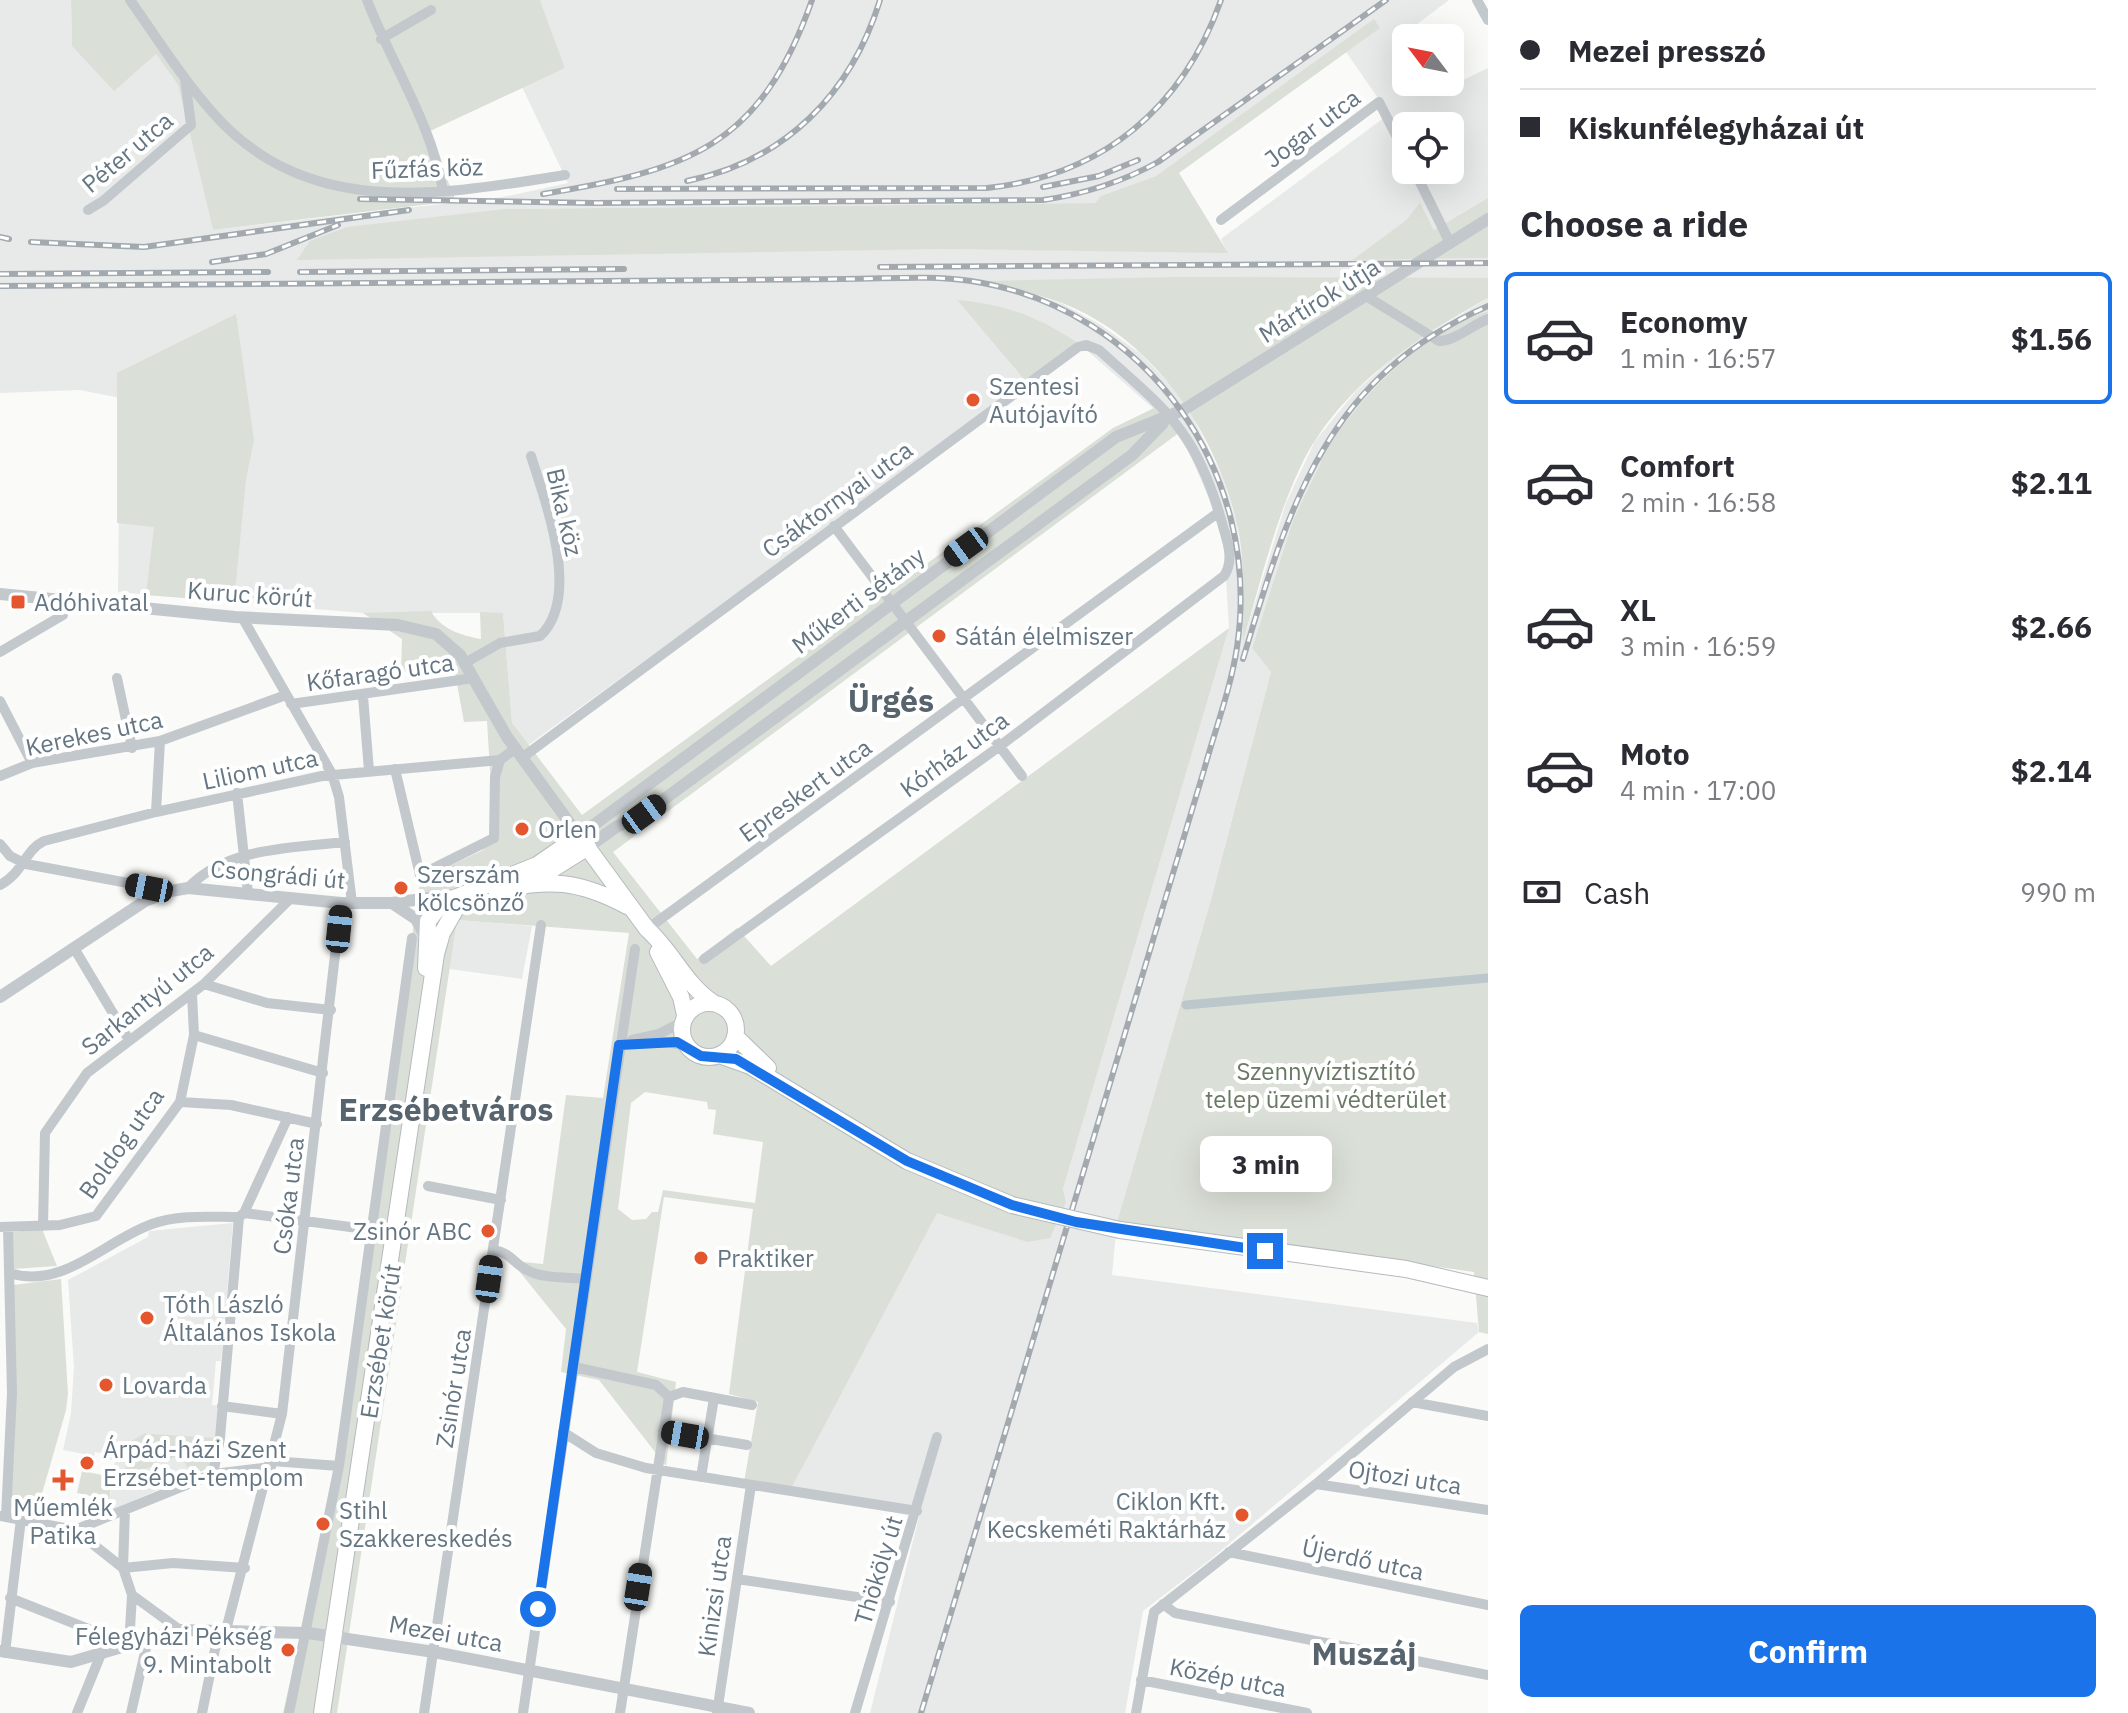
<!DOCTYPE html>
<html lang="en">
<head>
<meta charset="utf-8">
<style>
	:root { --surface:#fff; --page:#f2f2f3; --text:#2b2b33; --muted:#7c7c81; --line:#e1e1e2; --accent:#1a73e8 }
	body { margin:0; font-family:"IBM Plex Sans",sans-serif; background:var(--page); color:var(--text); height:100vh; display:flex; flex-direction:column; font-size:30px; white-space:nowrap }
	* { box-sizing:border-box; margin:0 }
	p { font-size:26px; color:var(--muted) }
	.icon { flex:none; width:44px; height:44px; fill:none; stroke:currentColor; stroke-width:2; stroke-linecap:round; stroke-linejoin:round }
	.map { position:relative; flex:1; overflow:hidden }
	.panel { display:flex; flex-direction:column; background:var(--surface); width:640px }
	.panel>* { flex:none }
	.hud { display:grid; align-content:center; height:176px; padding:0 32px; background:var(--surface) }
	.needle { width:52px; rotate:302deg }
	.controls { position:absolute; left:1392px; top:24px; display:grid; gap:16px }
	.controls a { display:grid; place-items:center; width:72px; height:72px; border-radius:12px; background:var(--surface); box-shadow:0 8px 32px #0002; font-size:40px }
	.end { position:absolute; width:36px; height:36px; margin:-18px; border:10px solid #1a73e8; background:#fff; box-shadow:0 0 0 4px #fff }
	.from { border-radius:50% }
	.bubble { position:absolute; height:56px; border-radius:12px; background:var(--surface); box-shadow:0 8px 32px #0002; font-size:26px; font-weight:700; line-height:56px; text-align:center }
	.car { position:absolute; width:24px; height:48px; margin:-24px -12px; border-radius:10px; box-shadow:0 0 6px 2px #0007; background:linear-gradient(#222 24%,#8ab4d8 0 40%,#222 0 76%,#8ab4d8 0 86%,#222 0) }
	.hud b { display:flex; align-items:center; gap:28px; height:76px; font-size:30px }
	.hud b+b { border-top:2px solid var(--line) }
	.hud i { width:20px; height:20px; background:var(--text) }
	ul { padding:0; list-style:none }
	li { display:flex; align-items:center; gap:24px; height:132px; margin:0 16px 12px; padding:0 16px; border:4px solid transparent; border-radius:12px }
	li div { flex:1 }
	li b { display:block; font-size:30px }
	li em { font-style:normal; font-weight:700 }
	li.selected { border-color:var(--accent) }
	li>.icon { width:72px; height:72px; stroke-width:1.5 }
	h2 { padding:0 32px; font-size:36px; line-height:96px }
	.pay { display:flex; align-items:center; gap:20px; height:88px; padding:0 32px; font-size:30px }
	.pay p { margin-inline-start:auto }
	.action { display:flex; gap:16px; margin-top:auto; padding:16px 32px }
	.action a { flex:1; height:92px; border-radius:12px; background:var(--accent); color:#fff; font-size:32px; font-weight:700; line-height:92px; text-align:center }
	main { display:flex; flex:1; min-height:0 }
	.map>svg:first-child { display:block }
</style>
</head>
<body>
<main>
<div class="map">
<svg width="1488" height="1713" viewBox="0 0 1488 1713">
	<rect width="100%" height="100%" fill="#fafaf8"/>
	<!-- built -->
	<path fill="#e8e9e9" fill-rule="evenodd" d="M0,0H71L72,46L156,54L178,85L213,230L503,197L568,183L522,87L565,68L540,0H1449L1416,25L1423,38H1406V82L1450,81L1453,85L1488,68V198L1434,230L1420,204L1406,220L1353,259L1488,258V278L988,281L1063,304L1101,325L1141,354L1184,399L1222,476L1236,520L1244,571V639L1286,503L1315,441L1356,391L1403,349L1488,298V311L1453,327L1415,352L1353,412L1319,459L1321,462L1293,520L1252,648L1271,672L1210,903L1117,1222L1112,1275L1477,1323L1479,1332L1211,1559L1143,1611L1125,1713H870L920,1513L792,1487L937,1212L1027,1242L1066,1202L1063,1189L1229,628L1223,530L1180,432L1082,346L958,301L1027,383L527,746L512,723L503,613H363L118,592L120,398L80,390L0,393ZM1379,28L1346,52L1389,114L1221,239L1227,252L937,249L505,209L1095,203L1102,196L1156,176ZM1406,126H1450V170H1406Z
		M457,920L532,926L522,979L449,969Z
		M233,1223L221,1361H216L212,1405L219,1406L216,1438L210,1467L108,1512L115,1460L106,1459V1454L95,1452L94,1456L63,1450L71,1413L74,1367L68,1280L148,1237L149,1231Z"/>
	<!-- green -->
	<path fill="#dadfd7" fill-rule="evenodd" d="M71,0H540L565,68L428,132L456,201L213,230L178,85L156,54L114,91L72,46Z
		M1374,19L1380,28L1179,173L1228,253L937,249L297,260L310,241L347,227L505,209L1095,203L1101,196L1156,176Z
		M1488,198V258L1352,260L1406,220L1420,203L1434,230Z
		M1180,277L1488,278V298C1414,339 1338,388 1300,468C1274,523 1260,584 1243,642C1243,602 1246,560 1236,520C1214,429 1152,338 1062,303C1037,294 1010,288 985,281Z
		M957,300C1006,304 1042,318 1082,346L1027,383Z
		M1488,311V1334L1479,1332L1474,1272L1117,1222L1210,903L1271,672L1252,648L1293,520L1321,462L1319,459C1360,397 1416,336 1488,311Z
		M236,314L254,440L246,479L234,602L146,595L154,527L117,523V373Z
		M1154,408L1180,432L613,852L697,959L737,928L771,966L1229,628L1063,1189L1066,1202L1050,1238L1027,1242L937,1213L792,1487L744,1482L758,1402L729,1394L753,1209L664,1197L637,1372L676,1382L666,1466L599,1380L561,1372L566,1329L519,1271L523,1262L543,1264L566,1095L603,1098L629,933L457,920L337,1713H283L332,1493L419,888L424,878L483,850L494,836L487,721L464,722L455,673L401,672L402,639L363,613L431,611C440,629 463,636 481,639L480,612L503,613L512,723L582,815L1113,428ZM645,1092L707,1102L708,1109L716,1110L713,1134L763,1142L755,1203L663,1190L658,1212H652L646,1219L632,1220L618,1209L631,1103Z
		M42,1229L57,1266L13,1269V1232Z
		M61,1279L68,1394L66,1410L37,1511L9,1507L13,1285Z
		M146,1433L157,1464L119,1480L125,1469L129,1442Z
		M151,1434L216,1438L210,1467L191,1476L181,1454L162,1462Z
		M82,1471L112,1477L108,1512L96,1518L100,1498L77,1493Z"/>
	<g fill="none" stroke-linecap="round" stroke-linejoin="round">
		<!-- canal -->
		<path stroke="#bbc7cb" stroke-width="9" d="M1186,1005L1488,978"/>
		<defs>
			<path id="primary" d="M537,879L588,847
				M496,890C550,879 578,880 627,906
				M658,952L681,997L685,1015
				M426,968L428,921L442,903L537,865L579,836L647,929C672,951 685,984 712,1002
				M682 1030a27 27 0 1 1 54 0a27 27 0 1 1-54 0Z
				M735,1036L768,1068
				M719,1055L750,1066L907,1161L1012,1205
				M1120,1230L1406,1269L1488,1288
				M322,1713L436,954L442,933L458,905"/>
		</defs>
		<!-- primary casing -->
		<use href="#primary" stroke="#b5babe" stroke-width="18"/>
		<!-- minor -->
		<path stroke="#c3c8cc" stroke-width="10" d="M130,0C157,38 182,78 213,113C307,220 440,195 565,175
			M367,0C391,63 432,124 443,191
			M1477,0L1488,20
			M381,39L431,10
			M1414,170L1450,243
			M88,210L103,201L191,125L185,79
			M1221,220L1379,102L1406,155
			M1366,296L1439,341C1455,341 1472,325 1488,319
			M834,526L1022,776
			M242,617L332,774L339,797L352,903
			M0,652L63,615L65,600
			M465,663L500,643L540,636C582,597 545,501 531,456
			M117,678L132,748
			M363,696L369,771
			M0,701L32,763
			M291,704L474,678
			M523,757L1078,347L1086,345L1099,350C1167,411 1196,430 1222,523C1227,541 1235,559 1224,576L1000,746L704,959
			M395,769L420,875L494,838L495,777L500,760
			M0,776L32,763L160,741L286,695
			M237,793L248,893
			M156,812L160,741
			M0,844L10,856L26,864L171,891
			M0,885C23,873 25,850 44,841L156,812L322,776L500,760L516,748
			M188,888C226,847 293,848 345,842
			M647,929L1219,512
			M74,948L129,1040
			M204,984L267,1003L331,1010
			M194,1035L323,1073
			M632,1040L659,1034L682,1022
			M619,1045L668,1042L686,1046
			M180,1102L231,1105L317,1124
			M428,1186L501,1200
			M244,1213L288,1117
			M43,1226L45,1133L87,1073L204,984L290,899
			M0,1227L60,1225L96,1216L180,1102L194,1035L192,994
			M494,1250C511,1253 513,1263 527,1270C542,1279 569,1277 587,1279
			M9,1273C64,1290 104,1241 152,1224C179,1214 210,1217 239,1217L244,1213L373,1230
			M574,1367L656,1385L669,1397L620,1713
			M669,1397L683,1392L752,1405
			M1412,1402L1488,1416
			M222,1406L282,1414
			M663,1431L747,1445
			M563,1432L596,1453L646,1468L917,1511
			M272,1461L339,1466
			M213,1474L220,1438L239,1217
			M701,1477L714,1398
			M1316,1484L1488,1510
			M125,1510L123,1568L132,1595L129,1646
			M0,1516L75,1530L123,1568
			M6,1516L12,1393L8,1228
			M75,1530L213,1474L271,1467
			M1229,1552L1488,1605
			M123,1568L173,1563L245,1568
			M737,1579L890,1602
			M132,1595L180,1630
			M10,1598L111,1638L121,1643L123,1648
			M1163,1604L1175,1613L1488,1675
			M226,1630L282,1414L341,903
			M5,1653L21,1519
			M1141,1680L1307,1713
			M77,1713L101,1654
			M131,1713L148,1639
			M202,1713L219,1630
			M289,1713L339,1466L412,938
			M424,1713L541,925
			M523,1713L635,949
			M717,1713L751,1485
			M855,1713L937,1437
			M1136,1713L1154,1612L1316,1484L1454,1367L1488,1349"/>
		<!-- tertiary -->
		<path stroke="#c3c8cc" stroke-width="12" d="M0,594L235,617L398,625L436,634L460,655L507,737L579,836L1116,437L1183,410L1488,219
			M588,847L616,827L644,814L1132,455L1163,423
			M392,903L416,919L425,936
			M0,997L145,901L171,891L188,888L341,903H392L452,895
			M0,1651L71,1662L180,1630L308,1633L434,1652L749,1713"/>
		<!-- primary -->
		<use href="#primary" stroke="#fff" stroke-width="16"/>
		<defs>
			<path id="rail" d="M687,181C785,161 851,94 880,0
				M1043,187L1099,176L1138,160
				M617,189L987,188C1102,176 1183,108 1221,0
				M543,194C687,170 760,148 812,0
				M360,199L593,203L1043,200C1084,194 1122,182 1158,162L1386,0
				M0,237L9,239
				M31,242L144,247L409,210
				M212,262L266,254L338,225
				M880,267L1488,263
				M300,272L624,269
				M0,274L268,272
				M0,286L844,279C886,279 930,275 971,281C1147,308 1263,473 1237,647C1231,688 1215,730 1204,770L921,1713
				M1243,659C1290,503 1326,378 1488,306"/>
		</defs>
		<!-- rail casing -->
		<use href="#rail" stroke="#a2aab0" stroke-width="6"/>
		<!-- rail -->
		<use href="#rail" stroke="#fff" stroke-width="3" stroke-dasharray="9" stroke-linecap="butt"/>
		<defs>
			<path id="primary-bridge" d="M1012,1205L1120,1230"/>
		</defs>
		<!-- primary-bridge casing -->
		<use href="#primary-bridge" stroke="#b5babe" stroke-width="18" stroke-linecap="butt"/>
		<!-- primary-bridge -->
		<use href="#primary-bridge" stroke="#fff" stroke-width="16"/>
	</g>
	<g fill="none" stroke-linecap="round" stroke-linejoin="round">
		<!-- route -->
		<path stroke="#1a73e8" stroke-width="10" d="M538,1609L619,1045L677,1042L701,1056L736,1059L907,1161L1012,1205L1076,1222L1265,1251"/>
	</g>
	<!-- markers -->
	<g fill="#e4572e" stroke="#fff" stroke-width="3">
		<circle cx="973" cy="400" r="8"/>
		<rect x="10" y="594" width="16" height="16" rx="4"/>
		<circle cx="939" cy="636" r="8"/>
		<circle cx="522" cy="829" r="8"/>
		<circle cx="401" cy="888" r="8"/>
		<circle cx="488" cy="1231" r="8"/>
		<circle cx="701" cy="1258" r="8"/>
		<circle cx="147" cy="1318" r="8"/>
		<circle cx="106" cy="1385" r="8"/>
		<circle cx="87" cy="1463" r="8"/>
		<path d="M59 1468h8v8h8v8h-8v8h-8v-8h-8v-8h8z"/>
		<circle cx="1242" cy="1515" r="8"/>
		<circle cx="323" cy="1524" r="8"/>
		<circle cx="288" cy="1650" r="8"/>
	</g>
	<g text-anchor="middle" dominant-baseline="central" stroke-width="8" stroke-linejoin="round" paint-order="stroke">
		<!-- street labels -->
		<g font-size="24" fill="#657683" stroke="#fff">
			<text transform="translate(1312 128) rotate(-37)">Jogar utca</text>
			<text transform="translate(127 152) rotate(-40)">Péter utca</text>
			<text transform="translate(427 168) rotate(-2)">Fűzfás köz</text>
			<text transform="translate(1319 300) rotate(-32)">Mártírok útja</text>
			<text transform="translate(837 499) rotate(-36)">Csáktornyai utca</text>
			<text transform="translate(565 512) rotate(77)">Bika köz</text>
			<text transform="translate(250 594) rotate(4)">Kuruc körút</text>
			<text transform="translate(858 600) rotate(-37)">Műkerti sétány</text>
			<text transform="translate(380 672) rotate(-8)">Kőfaragó utca</text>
			<text transform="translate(94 733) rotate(-12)">Kerekes utca</text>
			<text transform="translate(954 754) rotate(-36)">Kórház utca</text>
			<text transform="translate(260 769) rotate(-12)">Liliom utca</text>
			<text transform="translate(805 790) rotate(-36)">Epreskert utca</text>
			<text transform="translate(278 874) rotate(5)">Csongrádi út</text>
			<text transform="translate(147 999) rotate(-39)">Sarkantyú utca</text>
			<text transform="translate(121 1143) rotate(-55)">Boldog utca</text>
			<text transform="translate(288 1196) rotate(-83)">Csóka utca</text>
			<text transform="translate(380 1341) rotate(-81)">Erzsébet körút</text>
			<text transform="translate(453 1388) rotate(-81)">Zsinór utca</text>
			<text transform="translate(1405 1477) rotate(9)">Ojtozi utca</text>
			<text transform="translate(1363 1559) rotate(12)">Újerdő utca</text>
			<text transform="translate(878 1570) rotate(-73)">Thököly út</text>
			<text transform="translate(714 1596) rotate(-82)">Kinizsi utca</text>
			<text transform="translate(446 1633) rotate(10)">Mezei utca</text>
			<text transform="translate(1228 1677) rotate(11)">Közép utca</text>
		</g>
		<!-- poi labels -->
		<g font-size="24" fill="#657683" stroke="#fff" text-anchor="start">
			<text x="989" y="386">Szentesi<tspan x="989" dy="28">Autójavító</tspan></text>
			<text x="34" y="602">Adóhivatal</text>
			<text x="955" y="636">Sátán élelmiszer</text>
			<text x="538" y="829">Orlen</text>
			<text x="417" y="874">Szerszám<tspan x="417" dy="28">kölcsönző</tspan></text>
			<text x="472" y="1231" text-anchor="end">Zsinór ABC</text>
			<text x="717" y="1258">Praktiker</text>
			<text x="163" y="1304">Tóth László<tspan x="163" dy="28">Általános Iskola</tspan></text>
			<text x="122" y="1385">Lovarda</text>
			<text x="103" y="1449">Árpád-házi Szent<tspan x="103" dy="28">Erzsébet-templom</tspan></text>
			<text x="1226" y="1501" text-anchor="end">Ciklon Kft.<tspan x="1226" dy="28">Kecskeméti Raktárház</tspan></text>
			<text x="63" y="1507" text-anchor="middle">Műemlék<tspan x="63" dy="28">Patika</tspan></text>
			<text x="339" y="1510">Stihl<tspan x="339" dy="28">Szakkereskedés</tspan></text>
			<text x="272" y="1636" text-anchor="end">Félegyházi Pékség<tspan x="272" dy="28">9. Mintabolt</tspan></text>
		</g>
		<!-- park labels -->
		<g font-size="24" fill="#687a64" stroke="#fff">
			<text x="1326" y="1071">Szennyvíztisztító<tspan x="1326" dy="28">telep üzemi védterület</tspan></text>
		</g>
		<!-- district labels -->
		<g font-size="32" font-weight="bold" fill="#57646e" stroke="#fff">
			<text x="891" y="700">Ürgés</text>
			<text x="446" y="1109">Erzsébetváros</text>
			<text x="1364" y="1653">Muszáj</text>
		</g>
	</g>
</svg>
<div class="controls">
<a><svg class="needle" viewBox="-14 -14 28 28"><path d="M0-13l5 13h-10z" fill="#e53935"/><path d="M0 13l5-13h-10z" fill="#7c7c81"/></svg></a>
<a><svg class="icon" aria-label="locate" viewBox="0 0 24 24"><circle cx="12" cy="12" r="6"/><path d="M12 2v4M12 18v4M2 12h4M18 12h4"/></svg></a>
</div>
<i class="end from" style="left:538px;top:1609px"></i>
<i class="end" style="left:1265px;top:1251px"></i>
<div class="bubble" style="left:1200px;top:1136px;width:132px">3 min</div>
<i class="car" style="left:966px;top:547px;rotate:234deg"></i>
<i class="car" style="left:644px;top:814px;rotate:54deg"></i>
<i class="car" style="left:149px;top:888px;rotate:281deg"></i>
<i class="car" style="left:339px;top:929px;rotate:6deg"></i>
<i class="car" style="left:489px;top:1279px;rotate:8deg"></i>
<i class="car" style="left:685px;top:1435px;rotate:280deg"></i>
<i class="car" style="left:638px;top:1587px;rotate:9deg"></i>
</div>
<section class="panel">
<div class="hud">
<b><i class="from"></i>Mezei presszó</b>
<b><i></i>Kiskunfélegyházai út</b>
</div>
<h2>Choose a ride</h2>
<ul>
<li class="selected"><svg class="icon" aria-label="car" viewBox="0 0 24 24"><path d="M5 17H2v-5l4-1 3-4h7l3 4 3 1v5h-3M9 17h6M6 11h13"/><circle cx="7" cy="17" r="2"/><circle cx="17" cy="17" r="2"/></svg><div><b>Economy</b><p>1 min · 16:57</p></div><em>$1.56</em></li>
<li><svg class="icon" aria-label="car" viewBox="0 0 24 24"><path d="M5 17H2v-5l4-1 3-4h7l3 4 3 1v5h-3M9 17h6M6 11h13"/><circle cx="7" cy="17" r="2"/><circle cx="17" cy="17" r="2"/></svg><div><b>Comfort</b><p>2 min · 16:58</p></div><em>$2.11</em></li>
<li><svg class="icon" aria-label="car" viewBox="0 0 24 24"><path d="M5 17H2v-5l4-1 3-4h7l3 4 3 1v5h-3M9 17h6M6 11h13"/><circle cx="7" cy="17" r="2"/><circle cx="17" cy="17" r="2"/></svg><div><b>XL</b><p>3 min · 16:59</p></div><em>$2.66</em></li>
<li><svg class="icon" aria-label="car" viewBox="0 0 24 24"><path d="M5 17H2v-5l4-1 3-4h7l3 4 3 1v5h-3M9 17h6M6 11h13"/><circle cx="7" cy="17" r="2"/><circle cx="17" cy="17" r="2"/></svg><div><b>Moto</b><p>4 min · 17:00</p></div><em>$2.14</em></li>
</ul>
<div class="pay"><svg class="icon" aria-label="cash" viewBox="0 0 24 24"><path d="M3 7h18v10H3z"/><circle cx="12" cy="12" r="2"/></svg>Cash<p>990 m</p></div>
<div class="action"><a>Confirm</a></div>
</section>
</main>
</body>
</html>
